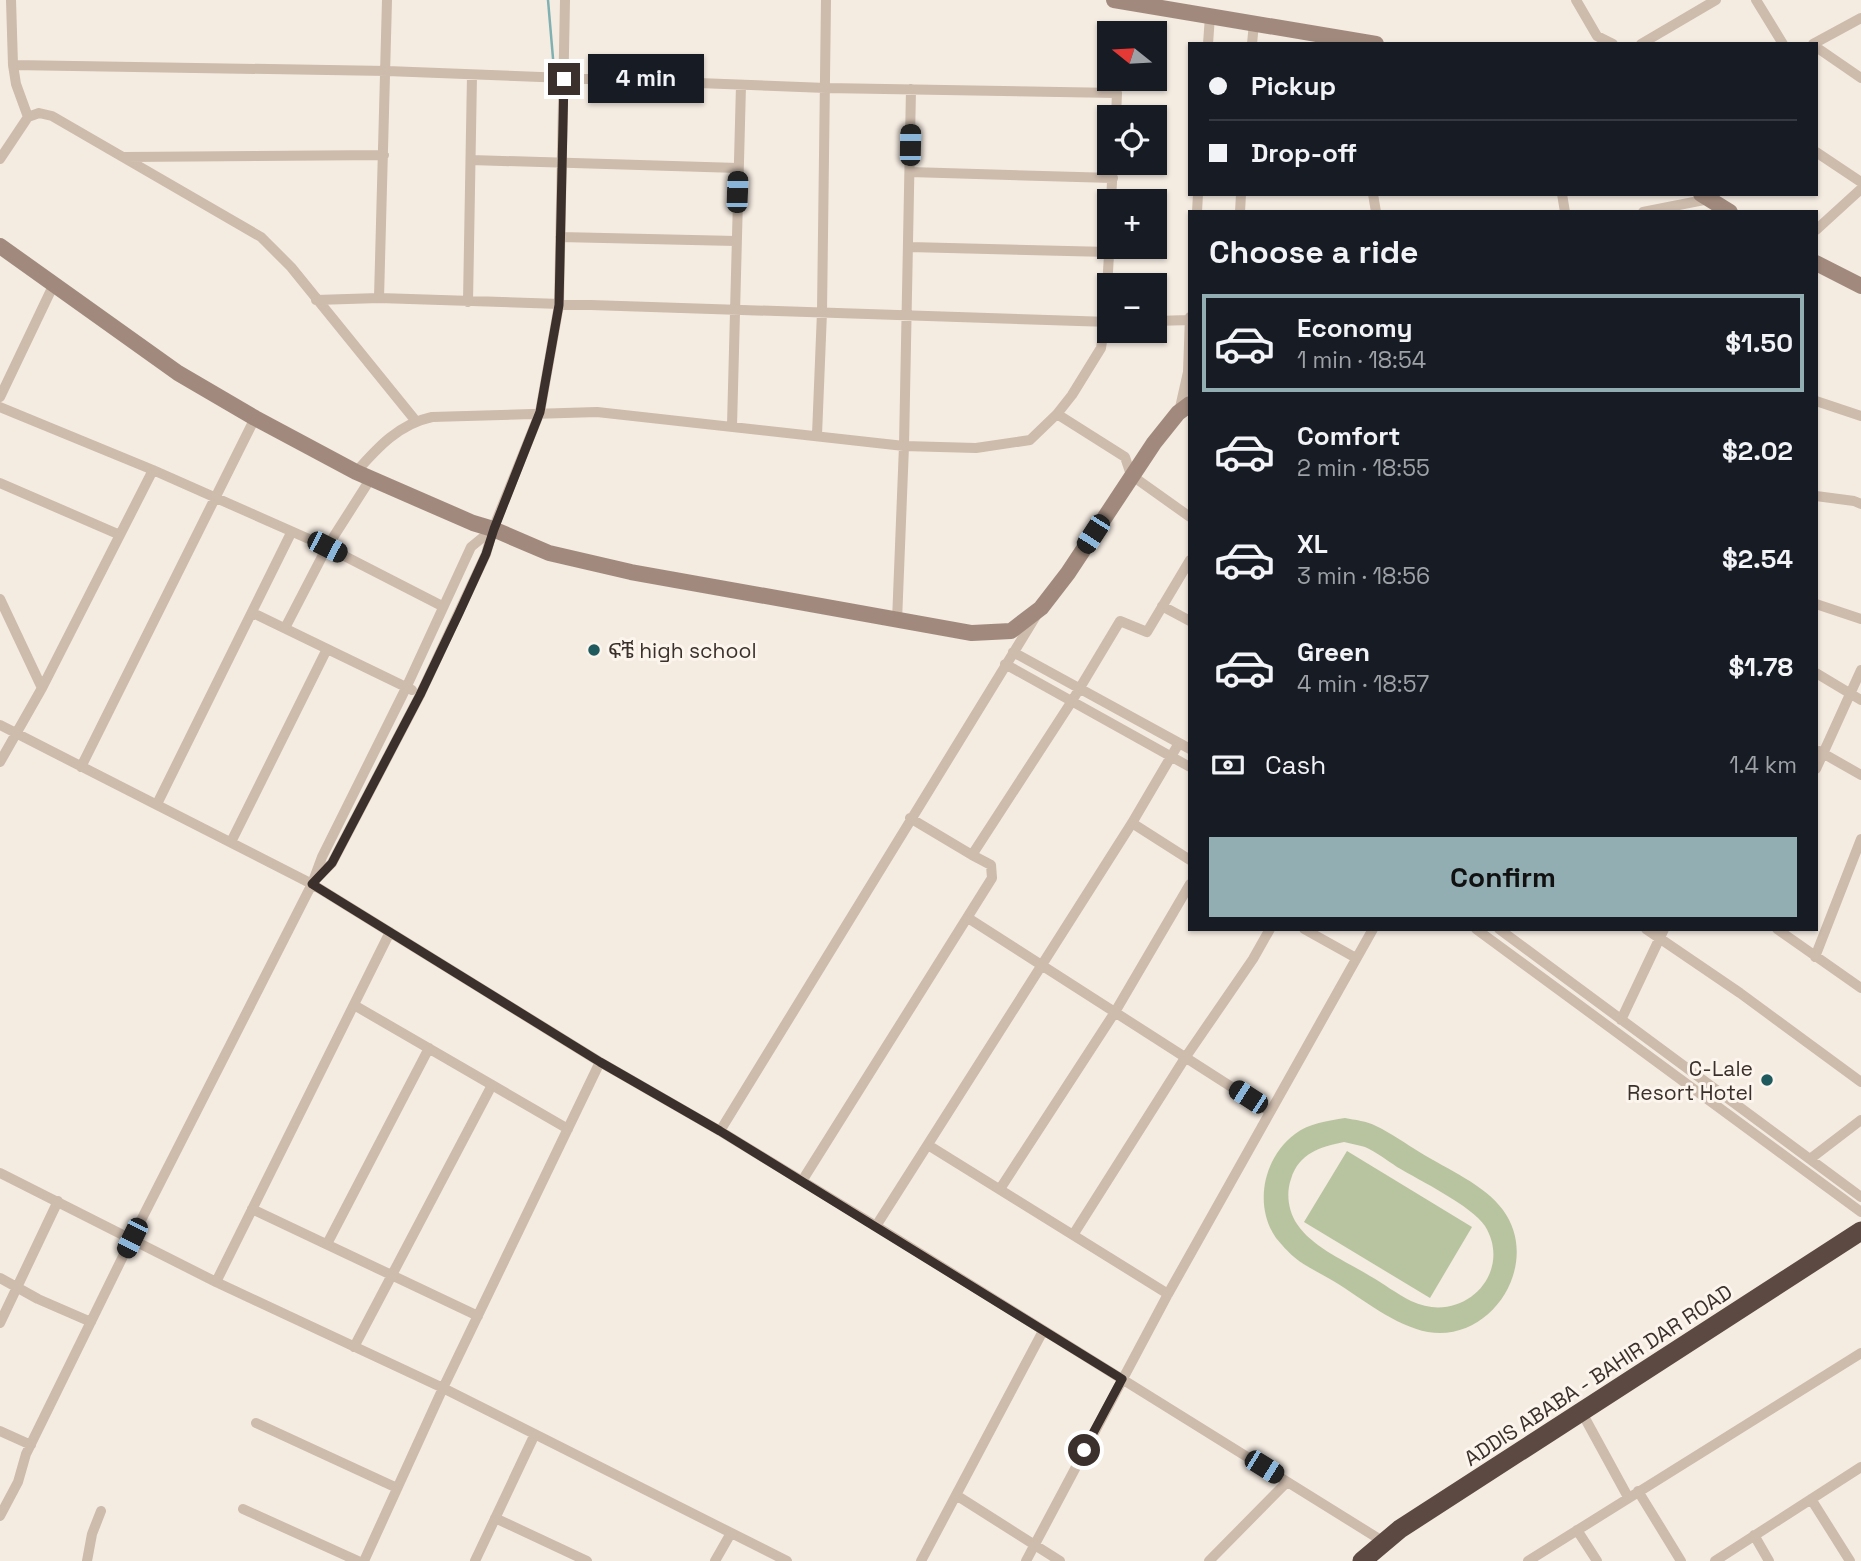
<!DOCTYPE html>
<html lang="en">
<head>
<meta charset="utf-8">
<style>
	:root { --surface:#171b24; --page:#20242c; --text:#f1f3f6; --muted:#9ea1a6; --line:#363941; --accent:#92aeb2 }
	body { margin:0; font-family:"Space Grotesk","Noto Sans Ethiopic",sans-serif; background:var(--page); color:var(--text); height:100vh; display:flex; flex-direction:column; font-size:26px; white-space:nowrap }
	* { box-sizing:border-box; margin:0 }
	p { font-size:23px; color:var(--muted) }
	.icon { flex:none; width:38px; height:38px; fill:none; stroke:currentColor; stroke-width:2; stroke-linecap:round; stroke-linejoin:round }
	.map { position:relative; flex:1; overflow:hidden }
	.side { position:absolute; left:1188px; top:210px; width:630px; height:721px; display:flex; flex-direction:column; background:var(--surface); border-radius:0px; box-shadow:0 2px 5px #0004 }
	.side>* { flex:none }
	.guide { position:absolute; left:1188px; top:42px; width:630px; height:154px; border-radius:0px; box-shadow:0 2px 5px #0004; display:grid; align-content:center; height:154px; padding:0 21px; background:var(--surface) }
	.needle { width:46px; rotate:288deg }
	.fabs { position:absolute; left:1097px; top:21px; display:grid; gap:14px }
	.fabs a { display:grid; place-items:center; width:70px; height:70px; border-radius:0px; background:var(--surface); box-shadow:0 2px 5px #0004; font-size:35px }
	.end { position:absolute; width:32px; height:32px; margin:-16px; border:9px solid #3b302b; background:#fff; box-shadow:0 0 0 4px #fff }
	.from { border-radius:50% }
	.bubble { position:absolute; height:49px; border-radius:0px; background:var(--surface); box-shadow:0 2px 5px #0004; font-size:23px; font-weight:600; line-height:49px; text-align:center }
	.car { position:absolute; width:21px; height:42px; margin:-21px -10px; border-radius:9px; box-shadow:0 0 5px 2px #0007; background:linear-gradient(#222 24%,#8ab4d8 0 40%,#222 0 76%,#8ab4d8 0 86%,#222 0) }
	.guide b { display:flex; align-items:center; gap:24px; height:66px; font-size:26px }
	.guide b+b { border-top:2px solid var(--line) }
	.guide i { width:18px; height:18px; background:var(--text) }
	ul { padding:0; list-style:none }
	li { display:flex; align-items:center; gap:21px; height:98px; margin:0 14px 10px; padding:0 7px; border:4px solid transparent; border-radius:0px }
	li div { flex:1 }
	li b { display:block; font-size:26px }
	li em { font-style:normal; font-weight:600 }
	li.active { border-color:var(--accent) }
	li>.icon { width:63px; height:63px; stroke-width:1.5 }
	h2 { padding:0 21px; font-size:32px; line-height:84px }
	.pay { display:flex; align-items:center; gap:18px; height:77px; padding:0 21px; font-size:26px }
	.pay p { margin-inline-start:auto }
	.action { display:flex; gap:14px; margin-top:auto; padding:14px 21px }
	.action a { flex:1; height:80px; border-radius:0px; background:var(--accent); color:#111; font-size:28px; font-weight:600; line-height:80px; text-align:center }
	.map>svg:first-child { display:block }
</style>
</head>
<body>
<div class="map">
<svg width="1861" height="1561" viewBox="0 0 1861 1561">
	<rect width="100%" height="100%" fill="#f4ebe1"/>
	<!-- green -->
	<path fill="#b8c4a0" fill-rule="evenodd" d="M1345,1118C1355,1120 1367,1121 1376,1126C1391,1133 1406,1144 1421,1153C1447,1169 1485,1185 1503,1210C1542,1263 1492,1343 1428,1332C1395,1326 1363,1299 1335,1282C1322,1274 1306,1267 1294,1257C1288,1252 1281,1244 1276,1238C1253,1205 1264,1157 1295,1134C1309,1123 1328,1121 1345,1118ZM1344,1142C1351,1144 1359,1145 1365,1147C1376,1152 1387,1160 1397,1167C1419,1180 1472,1206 1485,1226C1514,1273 1463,1326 1411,1301C1397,1294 1384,1284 1370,1276C1346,1261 1313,1248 1297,1224C1288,1211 1286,1193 1291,1179C1299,1153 1320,1147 1344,1142Z
		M1347,1151L1472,1227L1430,1298L1304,1222Z"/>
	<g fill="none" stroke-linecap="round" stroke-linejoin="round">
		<!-- stream -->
		<path stroke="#7fb0b2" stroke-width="2.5" d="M548,0L554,70"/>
		<!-- street -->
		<path stroke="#cdbbac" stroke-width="10" d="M1576,0L1597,36L1613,44
			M1756,0L1783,44
			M1208,44L1210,16
			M1252,44L1254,23
			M1641,44L1716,0
			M1813,44L1861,18
			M1816,47L1861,78
			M13,65L387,71L826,88L1117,93L1116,117
			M28,117L39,113L52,116L261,237L291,267L415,420
			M1816,152L1861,182
			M125,157L384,155
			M0,159L28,117L16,84L13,65L11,0
			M471,160L738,168
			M910,172L1113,178
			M1373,194L1376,212
			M1562,194L1565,212
			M1111,201L1113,163
			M1197,212L1198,194
			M1240,212L1241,194
			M1643,212L1709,199
			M1816,230L1861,189
			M560,237L736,241
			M909,247L1109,252
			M379,298L387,0
			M316,300L379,298L1110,322
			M468,302L472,75
			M1155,321L1190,320
			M0,397L53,286
			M1816,401L1861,416
			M0,407L153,470L327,547L442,606
			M1179,412L1188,372L1190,317
			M1057,414L1125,457L1131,475L1190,517
			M732,426L741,85
			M817,435L822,312L826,0
			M356,472C378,447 399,424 432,417L597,412L904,446L976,448L1030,440L1057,414L1072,395L1101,348L1105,322L1110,238
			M0,483L120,535
			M1816,496L1854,501L1861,504
			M0,599L42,688
			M1816,604L1861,619
			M1162,606L1190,621
			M253,613L412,690
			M897,621L904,446L911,89
			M285,628L327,547L371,478
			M1013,652L1190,749
			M1005,664L1190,767
			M1816,673L1861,700
			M0,725L312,884L600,1062L720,1131L876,1226L1384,1542
			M1819,751L1861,775
			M0,762L42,688L153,470
			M81,767L255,418
			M1816,769L1861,670
			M157,804L291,533
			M910,818L972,855
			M1132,823L1190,860
			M231,842L327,649
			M316,879L332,863L420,695L486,554L493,529L540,412L559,305L565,0
			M968,918L1269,1111
			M1304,929L1356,958
			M1476,929L1861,1212
			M1499,929L1861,1197
			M1646,929L1740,993L1861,1082
			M1777,929L1861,988
			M1815,957L1861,839
			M354,1005L568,1129
			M1621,1020L1664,929
			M720,1131L1036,616
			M928,1145L1168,1294
			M1810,1159L1861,1120
			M0,1173L216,1282L443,1388L787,1561
			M802,1181L992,878L991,865L972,855L1072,701L1120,621L1147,632L1190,560
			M1000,1189L1115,1012L1190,884
			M252,1209L478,1316
			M876,1226L1132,823L1179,743
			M1073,1235L1185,1058L1253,959L1270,929
			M327,1244L429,1048
			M0,1278L38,1299L91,1322
			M216,1282L390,932
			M0,1323L58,1201
			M354,1347L492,1085
			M1581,1411L1628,1497
			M256,1423L397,1488
			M0,1431L31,1445
			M1638,1491L1681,1561
			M956,1495L1060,1561
			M1811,1499L1850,1561
			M243,1509L358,1561
			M0,1516L18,1482L26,1454L132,1238L312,884L322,857L406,688L471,547L493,529
			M495,1518L587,1561
			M1577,1530L1597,1561
			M1754,1535L1769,1561
			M87,1561L92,1534L101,1511
			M364,1561L443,1388L600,1062
			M475,1561L534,1436
			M715,1561L731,1533
			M921,1561L1043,1331
			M1026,1561L1168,1294L1373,929
			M1209,1561L1287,1482
			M1528,1561L1861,1353
			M1715,1561L1861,1467"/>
		<!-- secondary -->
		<path stroke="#a18a7d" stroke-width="16" d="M1114,0L1376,44
			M1701,194L1730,212
			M0,246L178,373L255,418L356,472L473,523L493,529L549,553L631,572L972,633L1011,631L1041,608L1068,573L1154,443L1178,413L1190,404
			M1816,263L1861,286"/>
		<!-- highway -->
		<path stroke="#5c4a42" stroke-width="19" d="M1362,1561L1400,1529L1861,1231"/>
	</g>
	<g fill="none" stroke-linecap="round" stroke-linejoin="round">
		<!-- route -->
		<path stroke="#3b302b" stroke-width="9" d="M564,79L559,305L540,412L494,529L486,554L459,613L420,695L332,863L312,884L600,1062L720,1131L1122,1379L1084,1450"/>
	</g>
	<!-- markers -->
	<g fill="#1f5a5e" stroke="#fbf5ee" stroke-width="2.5">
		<circle cx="594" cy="650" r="7"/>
		<circle cx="1767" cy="1080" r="7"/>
	</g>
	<g text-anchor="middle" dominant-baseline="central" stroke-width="6" stroke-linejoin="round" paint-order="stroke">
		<!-- poi labels -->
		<g font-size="21" fill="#3b302b" stroke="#fbf5ee" text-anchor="start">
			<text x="608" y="650">ፍቼ high school</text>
			<text x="1753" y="1068" text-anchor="end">C-Lale<tspan x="1753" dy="24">Resort Hotel</tspan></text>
		</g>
		<!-- street labels -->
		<g font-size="21" fill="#3b302b" stroke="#fbf5ee">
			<text transform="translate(1598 1375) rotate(-33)">ADDIS ABABA - BAHIR DAR ROAD</text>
		</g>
	</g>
</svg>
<div class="fabs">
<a><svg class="needle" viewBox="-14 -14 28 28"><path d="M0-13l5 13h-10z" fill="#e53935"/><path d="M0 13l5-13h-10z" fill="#9ea1a6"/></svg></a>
<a><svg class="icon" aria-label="locate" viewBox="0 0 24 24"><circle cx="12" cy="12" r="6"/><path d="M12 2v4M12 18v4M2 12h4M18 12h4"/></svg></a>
<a>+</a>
<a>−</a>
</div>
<i class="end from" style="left:1084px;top:1450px"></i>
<i class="end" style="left:564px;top:79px"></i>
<div class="bubble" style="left:588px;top:54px;width:116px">4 min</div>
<i class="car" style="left:910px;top:145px;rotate:1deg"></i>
<i class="car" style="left:737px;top:192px;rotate:2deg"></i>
<i class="car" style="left:1093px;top:534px;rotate:213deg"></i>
<i class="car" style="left:327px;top:547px;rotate:117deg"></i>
<i class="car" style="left:1248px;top:1097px;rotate:303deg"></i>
<i class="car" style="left:132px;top:1238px;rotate:206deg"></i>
<i class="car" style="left:1264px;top:1467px;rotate:122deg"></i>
<div class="guide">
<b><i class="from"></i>Pickup</b>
<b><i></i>Drop-off</b>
</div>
<section class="side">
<h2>Choose a ride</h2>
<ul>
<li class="active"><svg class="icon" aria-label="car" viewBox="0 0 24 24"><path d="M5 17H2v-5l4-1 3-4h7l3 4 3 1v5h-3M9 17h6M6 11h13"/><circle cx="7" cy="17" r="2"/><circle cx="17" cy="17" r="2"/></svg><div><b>Economy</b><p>1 min · 18:54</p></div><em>$1.50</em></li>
<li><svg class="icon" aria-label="car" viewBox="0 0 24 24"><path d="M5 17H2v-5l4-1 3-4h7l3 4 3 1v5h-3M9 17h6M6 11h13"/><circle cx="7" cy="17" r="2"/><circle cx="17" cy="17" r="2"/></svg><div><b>Comfort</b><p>2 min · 18:55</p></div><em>$2.02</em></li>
<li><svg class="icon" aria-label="car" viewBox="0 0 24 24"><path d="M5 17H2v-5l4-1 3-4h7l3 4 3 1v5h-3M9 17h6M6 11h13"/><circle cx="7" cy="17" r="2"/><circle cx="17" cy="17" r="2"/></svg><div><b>XL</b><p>3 min · 18:56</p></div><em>$2.54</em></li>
<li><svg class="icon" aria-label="car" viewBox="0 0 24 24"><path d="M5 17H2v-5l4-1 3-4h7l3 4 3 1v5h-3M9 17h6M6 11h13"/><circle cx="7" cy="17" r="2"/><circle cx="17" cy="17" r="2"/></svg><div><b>Green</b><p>4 min · 18:57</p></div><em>$1.78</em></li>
</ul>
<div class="pay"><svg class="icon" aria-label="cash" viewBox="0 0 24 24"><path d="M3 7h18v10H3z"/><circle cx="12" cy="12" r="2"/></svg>Cash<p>1.4 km</p></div>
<div class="action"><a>Confirm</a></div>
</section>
</div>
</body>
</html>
